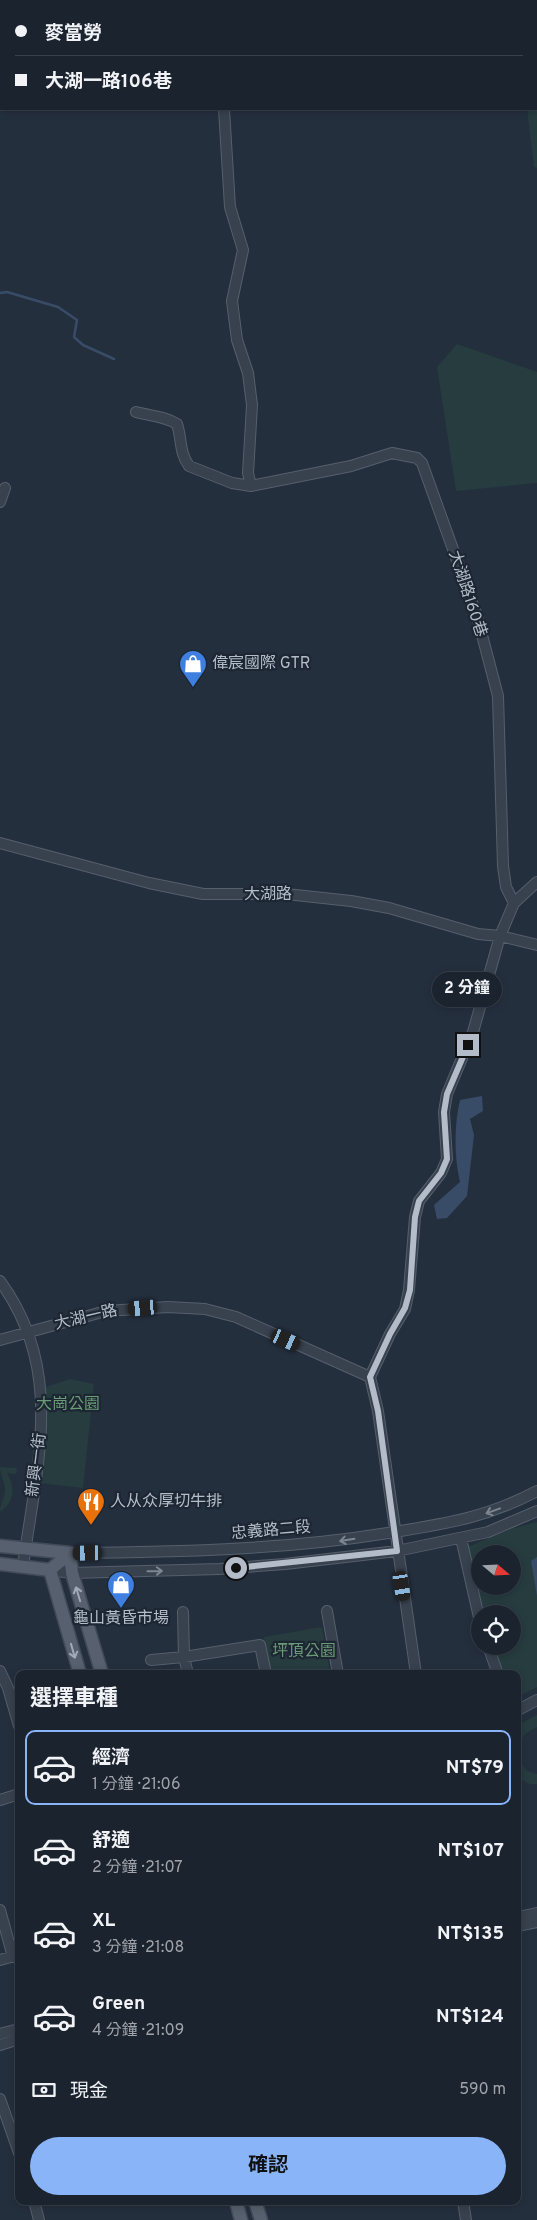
<!DOCTYPE html>
<html lang="zh-TW">
<head>
<meta charset="utf-8">
<style>
	:root { --surface:#1b232e; --page:#242b36; --text:#f1f3f6; --muted:#a0a4aa; --line:#39404a; --accent:#8ab4f8 }
	body { margin:0; font-family:Overpass,"Noto Sans TC",sans-serif; background:var(--page); color:var(--text); height:100vh; display:flex; flex-direction:column; font-size:19px; white-space:nowrap }
	* { box-sizing:border-box; margin:0 }
	p { font-size:16px; color:var(--muted) }
	.icon { flex:none; width:28px; height:28px; fill:none; stroke:currentColor; stroke-width:2; stroke-linecap:round; stroke-linejoin:round }
	.map { position:relative; flex:1; overflow:hidden }
	.details { position:absolute; left:15px; top:1670px; width:506px; height:535px; display:flex; flex-direction:column; background:var(--surface); border-radius:10px; box-shadow:0 2px 8px #0003,0 0 0 1px var(--line) }
	.details>* { flex:none }
	.guide { position:absolute; left:0px; top:0px; width:538px; height:110px; box-shadow:0 2px 8px #0003,0 0 0 1px var(--line); display:grid; align-content:center; height:110px; padding:0 15px; background:var(--surface) }
	.needle { width:32px; rotate:109deg }
	.buttons { position:absolute; left:471px; top:1545px; display:grid; gap:10px }
	.buttons a { display:grid; place-items:center; width:50px; height:50px; border-radius:50%; background:var(--surface); box-shadow:0 2px 8px #0003,0 0 0 1px var(--line); font-size:25px }
	.end { position:absolute; width:22px; height:22px; margin:-11px; border:6px solid #b4bcc9; background:#111; box-shadow:0 0 0 2px #111 }
	.from { border-radius:50% }
	.bubble { position:absolute; height:35px; border-radius:18px; background:var(--surface); box-shadow:0 2px 8px #0003,0 0 0 1px var(--line); font-size:16px; font-weight:700; line-height:35px; text-align:center }
	.car { position:absolute; width:15px; height:30px; margin:-15px -8px; border-radius:6px; box-shadow:0 0 4px 1px #0007; background:linear-gradient(#222 24%,#8ab4d8 0 40%,#222 0 76%,#8ab4d8 0 86%,#222 0) }
	.guide b { display:flex; align-items:center; gap:18px; height:48px; font-size:19px }
	.guide b+b { border-top:1px solid var(--line) }
	.guide i { width:12px; height:12px; background:var(--text) }
	ul { padding:0; list-style:none }
	li { display:flex; align-items:center; gap:15px; height:75px; margin:0 10px 8px; padding:0 5px; border:2px solid transparent; border-radius:10px }
	li div { flex:1 }
	li b { display:block; font-size:19px }
	li em { font-style:normal; font-weight:700 }
	li.current { border-color:var(--accent) }
	li>.icon { width:45px; height:45px; stroke-width:1.5 }
	h2 { padding:0 15px; font-size:22px; line-height:60px }
	.pay { display:flex; align-items:center; gap:12px; height:55px; padding:0 15px; font-size:19px }
	.pay p { margin-inline-start:auto }
	.button { display:flex; gap:10px; margin-top:auto; padding:10px 15px }
	.button a { flex:1; height:58px; border-radius:30px; background:var(--accent); color:#111; font-size:20px; font-weight:700; line-height:58px; text-align:center }
	.map>svg:first-child { display:block }
</style>
</head>
<body>
<div class="map">
<svg width="537" height="2220" viewBox="0 0 537 2220">
	<rect width="100%" height="100%" fill="#242f3e"/>
	<!-- green -->
	<path fill="#263c3f" fill-rule="evenodd" d="M519,0H537V168L534,167L527,109H536V1Z
		M457,344L537,372V483L456,491L437,367Z
		M70,1379L94,1384L83,1488L38,1483L43,1388Z
		M0,1467L17,1468L16,1474L7,1473C16,1488 14,1502 0,1512C0,1504 4,1499 5,1492C6,1483 0,1476 0,1467Z
		M537,1522V1687L518,1697V1674H499L491,1646H512V1614H480L467,1550L470,1546L511,1529ZM480,1554H512V1586H480Z
		M322,1627L330,1672L270,1674L264,1637Z
		M537,1715V1727L526,1733L518,1744V1725Z
		M518,1759L527,1771L537,1774V1784H530L518,1778Z"/>
	<!-- water -->
	<path fill="#394c67" d="M482,1096L483,1111L470,1119L474,1135L467,1196L447,1218L437,1219L434,1205L460,1182C454,1157 454,1125 460,1100Z
		M537,1557V1596L531,1561Z"/>
	<g fill="none" stroke-linecap="round" stroke-linejoin="round">
		<!-- stream -->
		<path stroke="#394c67" stroke-width="2.5" d="M0,293L7,292L58,307L77,320L74,337L83,345L114,359"/>
		<defs>
			<path id="minor" d="M223,1V0
				M224,109L230,207L243,250L232,301L237,340L248,373L252,405L248,473L251,486
				M136,412C150,416 165,416 177,424C182,439 179,452 189,466L232,483L251,486L351,466L392,453L417,458L422,463L477,616L498,696L503,866L506,887L514,903
				M0,502L5,488
				M0,843L149,883L203,894H286L351,901L389,908L478,934L500,936L537,945
				M0,1281C66,1371 36,1466 23,1567
				M0,1340L106,1311L168,1307L205,1309L236,1317L370,1377
				M370,1377L390,1334L405,1309L409,1290L415,1217L419,1201L441,1173L447,1159L444,1112L447,1094L473,1032L500,936L514,903L537,882
				M370,1377L378,1411L416,1674
				M461,1538L480,1622
				M70,1553C177,1552 283,1550 388,1533C444,1524 486,1518 537,1491
				M50,1570L72,1573L219,1569L285,1564L397,1551L488,1532L537,1511
				M327,1611L338,1674
				M183,1612L184,1657L188,1674
				M488,1646L498,1674
				M151,1660L184,1657L260,1645L266,1674
				M0,1671L8,1688L19,1726
				M518,1710L537,1700
				M0,1800L19,1794
				M0,1910L13,1957
				M518,1917L537,1913
				M518,1926L537,1922
				M0,1960L18,1955
				M0,2034L19,2029
				M0,2045L19,2039
				M0,2099L19,2153
				M34,2201L39,2220
				M463,2201L466,2220"/>
			<path id="major" d="M0,1546L70,1553
				M70,1553L72,1573L102,1674
				M0,1564L50,1570
				M50,1570L80,1674
				M50,1570L70,1553
				M236,2201L241,2220
				M255,2201L261,2220"/>
		</defs>
		<!-- minor casing -->
		<use href="#minor" stroke="#565f6c" stroke-width="12"/>
		<!-- major casing -->
		<use href="#major" stroke="#414a57" stroke-width="15"/>
		<!-- minor -->
		<use href="#minor" stroke="#38414e" stroke-width="10"/>
		<!-- major -->
		<use href="#major" stroke="#56606e" stroke-width="12"/>
	</g>
	<!-- one-way arrows -->
	<defs><path id="oneway-shaft" d="M-6 0H5M1.5-3L5.5 0L1.5 3" fill="none" stroke-width="1.6" stroke-linecap="round" stroke-linejoin="round" transform="scale(1.25)"/></defs>
	<g stroke="#7c8592">
		<use href="#oneway-shaft" transform="translate(493 1511) rotate(160)"/>
		<use href="#oneway-shaft" transform="translate(347 1540) rotate(171)"/>
		<use href="#oneway-shaft" transform="translate(155 1571) rotate(-1)"/>
	</g>
	<g stroke="#a1aab7">
		<use href="#oneway-shaft" transform="translate(78 1594) rotate(-107)"/>
		<use href="#oneway-shaft" transform="translate(73 1651) rotate(74)"/>
	</g>
	<g fill="none" stroke-linecap="round" stroke-linejoin="round">
		<!-- route -->
		<path stroke="#b4bcc9" stroke-width="6" d="M236,1568L397,1551L378,1411L370,1377L390,1334L405,1308L410,1290L415,1217L419,1201L441,1173L447,1159L444,1112L447,1094L468,1045"/>
	</g>
	<!-- icons -->
	<defs>
		<symbol id="shop-pin" viewBox="-11 -11 22 30"><path d="M0 17L-7.5 6A9.5 9.5 0 1 1 7.5 6Z" fill="#3f7fe0" stroke="#1d2633"/><path d="M-5-2.5h2.3a2.7 3.5 0 0 1 5.4 0H5L5.5 6h-11ZM-1.5-2.5h3a1.5 2.3 0 0 0-3 0Z" fill="#fff"/></symbol>
		<symbol id="restaurant-pin" viewBox="-11 -11 22 30"><path d="M0 17L-7.5 6A9.5 9.5 0 1 1 7.5 6Z" fill="#e8710a" stroke="#1d2633"/><path d="M-5-6h1v4h1v-4h1v4h1v-4h1v5L-1.5 .5V6h-2V.5L-5-1ZM5-6V6H3V1.5H1.5Q1.5-4 5-6Z" fill="#fff"/></symbol>
	</defs>
	<g fill-rule="evenodd">
		<use href="#shop-pin" x="177" y="648" width="32" height="43"/>
		<use href="#restaurant-pin" x="75" y="1486" width="32" height="43"/>
		<use href="#shop-pin" x="105" y="1569" width="32" height="43"/>
	</g>
	<g text-anchor="middle" dominant-baseline="central" stroke-width="4.5" stroke-linejoin="round" paint-order="stroke">
		<!-- street labels -->
		<g font-size="16" fill="#b4bcc9" stroke="#1d2633">
			<text transform="translate(467 594) rotate(72)">大湖路160巷</text>
			<text x="268" y="895">大湖路</text>
			<text transform="translate(86 1318) rotate(-13)">大湖一路</text>
			<text transform="translate(37 1465) rotate(-83)">新興一街</text>
			<text transform="translate(271 1531) rotate(-5)">忠義路二段</text>
		</g>
		<!-- poi labels -->
		<g font-size="16" fill="#b4bcc9" stroke="#1d2633" text-anchor="start">
			<text x="212" y="664">偉宸國際 GTR</text>
			<text x="110" y="1502">人从众厚切牛排</text>
			<text x="121" y="1619" text-anchor="middle">龜山黃昏市場</text>
		</g>
		<!-- park labels -->
		<g font-size="16" fill="#6b9a76" stroke="#1d2633">
			<text x="68" y="1405">大崗公園</text>
			<text x="304" y="1652">坪頂公園</text>
		</g>
	</g>
</svg>
<div class="buttons">
<a><svg class="needle" viewBox="-14 -14 28 28"><path d="M0-13l5 13h-10z" fill="#e53935"/><path d="M0 13l5-13h-10z" fill="#a0a4aa"/></svg></a>
<a><svg class="icon" aria-label="locate" viewBox="0 0 24 24"><circle cx="12" cy="12" r="6"/><path d="M12 2v4M12 18v4M2 12h4M18 12h4"/></svg></a>
</div>
<i class="end from" style="left:236px;top:1568px"></i>
<i class="end" style="left:468px;top:1045px"></i>
<div class="bubble" style="left:432px;top:972px;width:70px">2 分鐘</div>
<i class="car" style="left:143px;top:1308px;rotate:265deg"></i>
<i class="car" style="left:286px;top:1340px;rotate:114deg"></i>
<i class="car" style="left:88px;top:1553px;rotate:269deg"></i>
<i class="car" style="left:402px;top:1586px;rotate:171deg"></i>
<div class="guide">
<b><i class="from"></i>麥當勞</b>
<b><i></i>大湖一路106巷</b>
</div>
<section class="details">
<h2>選擇車種</h2>
<ul>
<li class="current"><svg class="icon" aria-label="car" viewBox="0 0 24 24"><path d="M5 17H2v-5l4-1 3-4h7l3 4 3 1v5h-3M9 17h6M6 11h13"/><circle cx="7" cy="17" r="2"/><circle cx="17" cy="17" r="2"/></svg><div><b>經濟</b><p>1 分鐘 · 21:06</p></div><em>NT$79</em></li>
<li><svg class="icon" aria-label="car" viewBox="0 0 24 24"><path d="M5 17H2v-5l4-1 3-4h7l3 4 3 1v5h-3M9 17h6M6 11h13"/><circle cx="7" cy="17" r="2"/><circle cx="17" cy="17" r="2"/></svg><div><b>舒適</b><p>2 分鐘 · 21:07</p></div><em>NT$107</em></li>
<li><svg class="icon" aria-label="car" viewBox="0 0 24 24"><path d="M5 17H2v-5l4-1 3-4h7l3 4 3 1v5h-3M9 17h6M6 11h13"/><circle cx="7" cy="17" r="2"/><circle cx="17" cy="17" r="2"/></svg><div><b>XL</b><p>3 分鐘 · 21:08</p></div><em>NT$135</em></li>
<li><svg class="icon" aria-label="car" viewBox="0 0 24 24"><path d="M5 17H2v-5l4-1 3-4h7l3 4 3 1v5h-3M9 17h6M6 11h13"/><circle cx="7" cy="17" r="2"/><circle cx="17" cy="17" r="2"/></svg><div><b>Green</b><p>4 分鐘 · 21:09</p></div><em>NT$124</em></li>
</ul>
<div class="pay"><svg class="icon" aria-label="cash" viewBox="0 0 24 24"><path d="M3 7h18v10H3z"/><circle cx="12" cy="12" r="2"/></svg>現金<p>590 m</p></div>
<div class="button"><a>確認</a></div>
</section>
</div>
</body>
</html>
